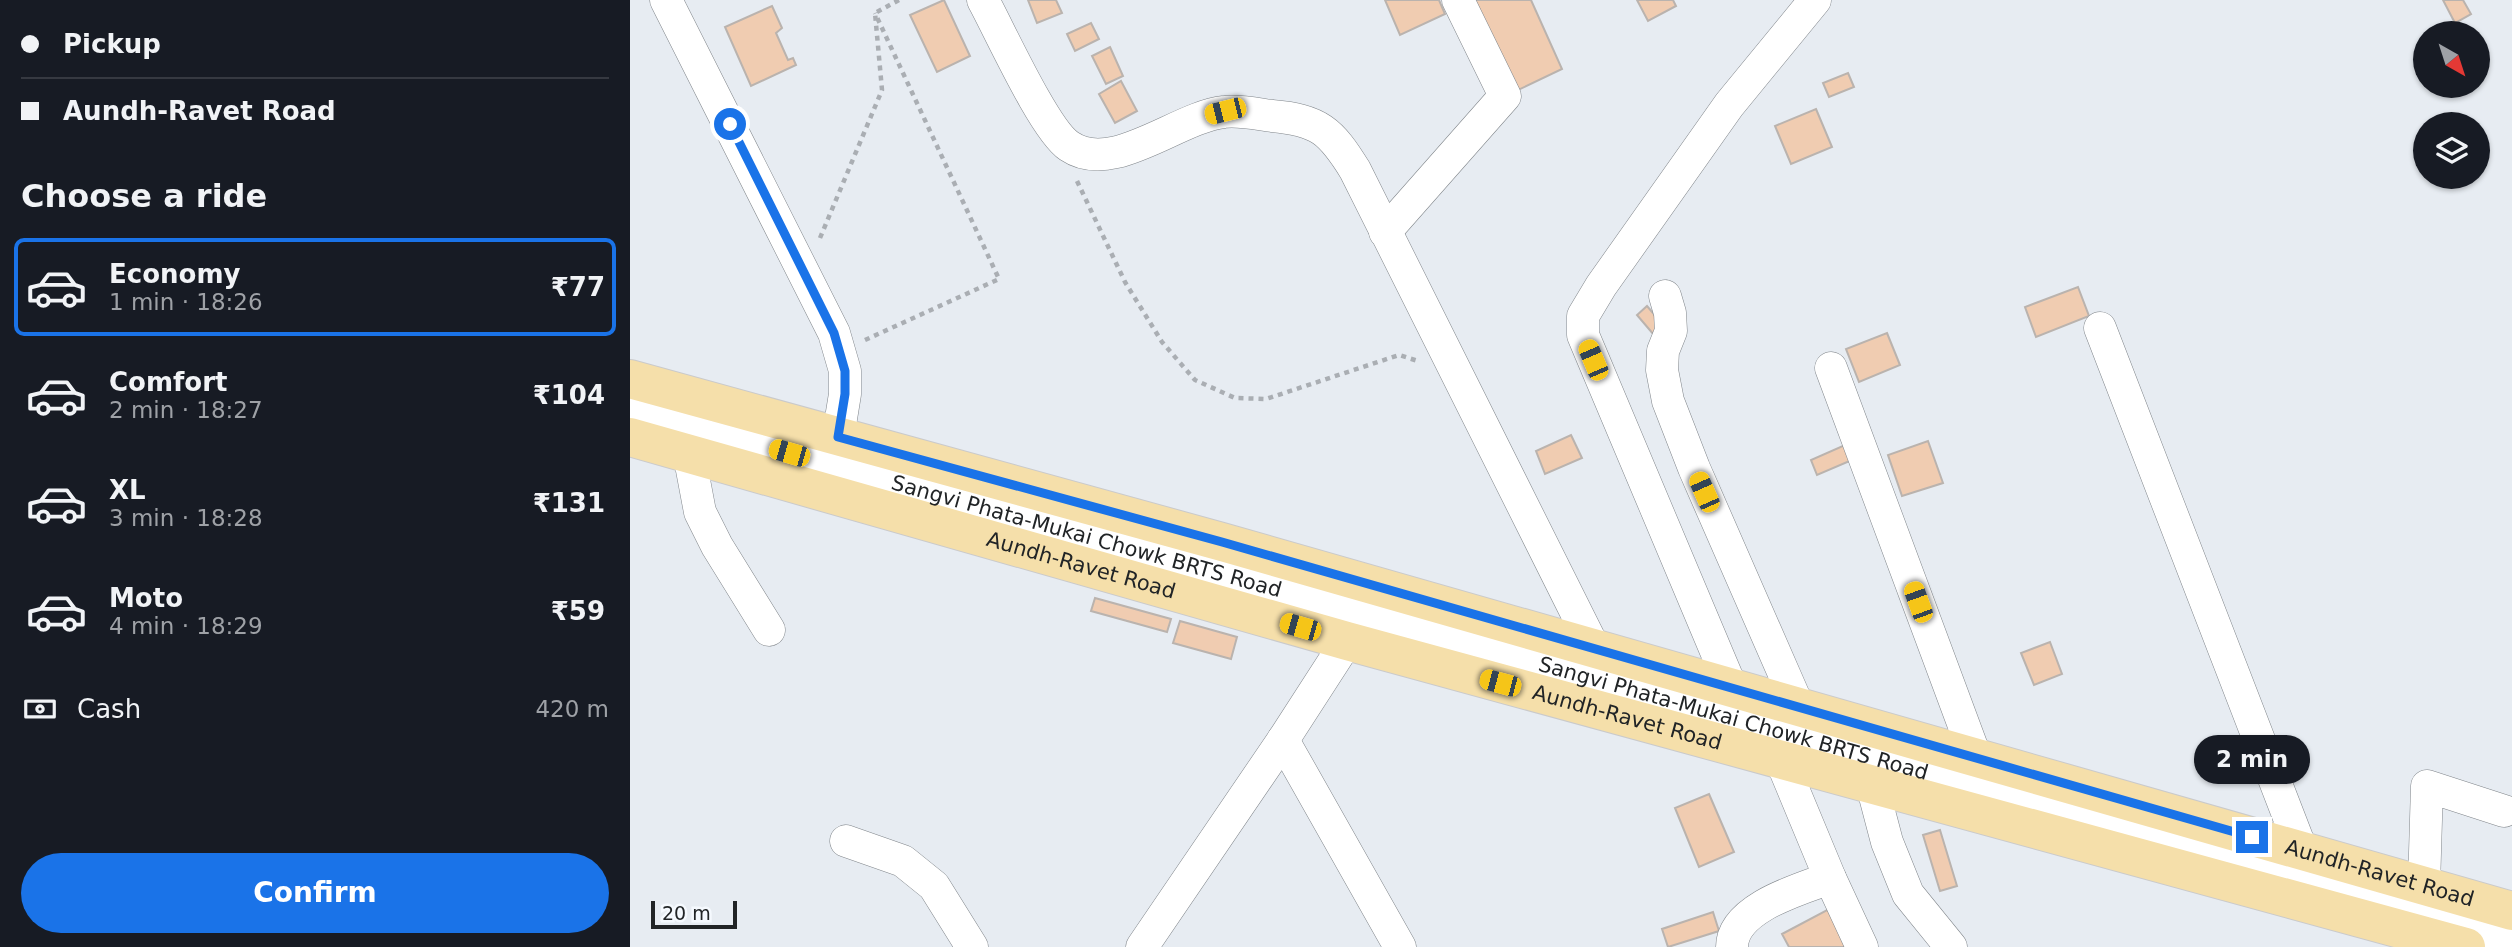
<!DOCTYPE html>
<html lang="en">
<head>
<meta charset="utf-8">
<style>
	:root { --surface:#171b24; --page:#20242c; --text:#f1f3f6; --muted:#9ea1a6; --line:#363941; --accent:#1a73e8 }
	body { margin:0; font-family:"DejaVu Sans",sans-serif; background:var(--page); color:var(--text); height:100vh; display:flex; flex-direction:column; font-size:26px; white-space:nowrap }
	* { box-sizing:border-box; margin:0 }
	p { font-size:23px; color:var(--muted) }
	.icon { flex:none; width:38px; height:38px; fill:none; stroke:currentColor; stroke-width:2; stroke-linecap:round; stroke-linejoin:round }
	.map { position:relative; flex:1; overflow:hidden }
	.sheet { display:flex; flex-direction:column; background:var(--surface); width:630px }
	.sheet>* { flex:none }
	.top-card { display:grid; align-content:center; height:154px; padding:0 21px; background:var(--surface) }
	.needle { width:46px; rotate:141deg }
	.fabs { position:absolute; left:1783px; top:21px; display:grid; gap:14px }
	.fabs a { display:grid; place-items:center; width:77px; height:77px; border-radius:50%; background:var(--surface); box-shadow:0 2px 5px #0004; font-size:35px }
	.scale { position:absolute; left:21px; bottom:18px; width:86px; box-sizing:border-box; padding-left:7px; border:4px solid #212426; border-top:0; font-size:19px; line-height:24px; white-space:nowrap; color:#212426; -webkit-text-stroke:5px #f5f9fe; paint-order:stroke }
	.end { position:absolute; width:32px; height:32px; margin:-16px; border:9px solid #1a73e8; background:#fff; box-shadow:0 0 0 4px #fff }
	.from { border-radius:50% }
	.bubble { position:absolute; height:49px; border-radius:24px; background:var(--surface); box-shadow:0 2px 5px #0004; font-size:23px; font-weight:600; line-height:49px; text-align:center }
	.car { position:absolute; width:21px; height:42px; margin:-21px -10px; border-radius:9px; box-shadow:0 0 5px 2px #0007; background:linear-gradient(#f5c518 24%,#345 0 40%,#f5c518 0 76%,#345 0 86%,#f5c518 0) }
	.top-card b { display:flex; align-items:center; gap:24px; height:66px; font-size:26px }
	.top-card b+b { border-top:2px solid var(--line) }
	.top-card i { width:18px; height:18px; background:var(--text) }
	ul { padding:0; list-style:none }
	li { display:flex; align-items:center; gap:21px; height:98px; margin:0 14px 10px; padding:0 7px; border:4px solid transparent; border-radius:10px }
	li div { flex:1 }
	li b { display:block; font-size:26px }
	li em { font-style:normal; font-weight:600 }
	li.selected { border-color:var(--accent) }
	li>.icon { width:63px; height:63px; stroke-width:1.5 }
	h2 { padding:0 21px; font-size:32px; line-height:84px }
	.pay { display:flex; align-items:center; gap:18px; height:77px; padding:0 21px; font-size:26px }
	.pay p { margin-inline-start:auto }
	.button { display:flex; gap:14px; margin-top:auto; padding:14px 21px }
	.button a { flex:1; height:80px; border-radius:42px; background:var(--accent); color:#fff; font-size:28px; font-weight:600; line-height:80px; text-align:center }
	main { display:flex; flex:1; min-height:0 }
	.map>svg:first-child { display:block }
</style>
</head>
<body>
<main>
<section class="sheet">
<div class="top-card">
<b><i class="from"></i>Pickup</b>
<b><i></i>Aundh-Ravet Road</b>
</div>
<h2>Choose a ride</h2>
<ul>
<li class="selected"><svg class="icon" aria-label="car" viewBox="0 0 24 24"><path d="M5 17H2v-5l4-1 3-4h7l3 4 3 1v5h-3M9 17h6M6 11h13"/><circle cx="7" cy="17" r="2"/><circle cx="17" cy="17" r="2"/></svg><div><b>Economy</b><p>1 min · 18:26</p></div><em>₹77</em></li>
<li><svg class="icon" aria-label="car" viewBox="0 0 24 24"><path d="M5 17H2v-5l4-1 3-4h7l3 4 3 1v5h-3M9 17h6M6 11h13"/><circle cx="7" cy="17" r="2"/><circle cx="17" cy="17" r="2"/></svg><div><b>Comfort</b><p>2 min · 18:27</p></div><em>₹104</em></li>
<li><svg class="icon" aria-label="car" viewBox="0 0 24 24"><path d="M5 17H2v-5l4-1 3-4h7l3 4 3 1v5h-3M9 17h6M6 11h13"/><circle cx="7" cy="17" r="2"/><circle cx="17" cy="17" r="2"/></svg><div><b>XL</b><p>3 min · 18:28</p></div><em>₹131</em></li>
<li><svg class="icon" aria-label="car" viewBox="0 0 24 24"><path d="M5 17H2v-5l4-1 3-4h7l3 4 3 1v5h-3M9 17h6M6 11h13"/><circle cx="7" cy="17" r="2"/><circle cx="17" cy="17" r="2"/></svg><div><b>Moto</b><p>4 min · 18:29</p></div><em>₹59</em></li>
</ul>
<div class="pay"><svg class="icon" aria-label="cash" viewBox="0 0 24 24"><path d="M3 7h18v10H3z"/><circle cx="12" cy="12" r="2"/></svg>Cash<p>420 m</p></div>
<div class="button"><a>Confirm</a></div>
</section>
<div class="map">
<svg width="1882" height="947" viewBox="0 0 1882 947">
	<rect width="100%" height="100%" fill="#e7ecf2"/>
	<!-- building -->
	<path fill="#f0ccb1" stroke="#bab3ae" stroke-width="2" d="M314,0L340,56L307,72L280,15Z
		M398,0H426L432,13L407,23Z
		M755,0H809L815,14L770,35Z
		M842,0H901L932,69L884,92Z
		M1007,0H1043L1046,6L1018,21Z
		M1813,0H1833L1841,14L1825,23Z
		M142,6L152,28L146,33L158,60L163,58L166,65L121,86L95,27Z
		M461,23L469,39L445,51L437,34Z
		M480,47L493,76L476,84L462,56Z
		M1218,73L1224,87L1199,97L1193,83Z
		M491,81L507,111L485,123L469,94Z
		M1186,109L1202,147L1161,164L1145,126Z
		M1448,287L1459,316L1406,337L1395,307Z
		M1017,306L1034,326L1024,335L1007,315Z
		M1257,333L1270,365L1229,382L1216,349Z
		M941,435L952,458L915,474L906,451Z
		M1298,441L1313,483L1272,496L1258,455Z
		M1215,445L1222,460L1187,475L1181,460Z
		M465,598L541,619L537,632L461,611Z
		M550,621L607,637L601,659L543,643Z
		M1420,642L1432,674L1404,685L1391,653Z
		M1079,794L1104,852L1069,867L1045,808Z
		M1310,830L1327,886L1310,891L1293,835Z
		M1199,909L1220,947H1159L1152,934Z
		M1083,912L1089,931L1038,947L1032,929Z"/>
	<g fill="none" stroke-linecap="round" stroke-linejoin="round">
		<defs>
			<g id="minor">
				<path d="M36,0L204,333L215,371V394L208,437"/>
				<path d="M353,0C370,31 414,129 439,146C483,176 547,117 594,112C609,110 627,114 642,116C689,120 701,131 725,170L965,650"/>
				<path d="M755,232L875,96L828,0"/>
				<path d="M1035,296L1040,313L1041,331L1033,351L1032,370L1038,401L1064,468L1169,708"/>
				<path d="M1470,328L1672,851"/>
				<path d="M1201,368L1346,758"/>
				<path id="s1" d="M0,409L731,613L1882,939"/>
				<path d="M59,454L70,512L87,546L139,630"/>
				<path d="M1102,689L953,335V316L971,286L1099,105L1185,0"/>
				<path d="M653,740L770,947"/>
				<path d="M1151,760L1200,878L1232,947"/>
				<path d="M1242,785L1257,842L1278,894L1321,947"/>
				<path d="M216,841L273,861L304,886L342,947"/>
				<path d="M1794,886L1797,786L1874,811"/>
				<path d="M512,947L653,740L717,641L727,621"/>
				<path d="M1102,947C1102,908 1170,889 1200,878"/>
			</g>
			<g id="major">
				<path id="s2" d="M0,379L592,542L1882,911"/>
				<path id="s3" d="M0,437L717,641L1836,947"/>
			</g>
		</defs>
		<!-- minor casing -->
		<use href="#minor" stroke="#81868b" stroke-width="33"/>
		<!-- major casing -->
		<use href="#major" stroke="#cacacb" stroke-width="40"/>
		<!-- path -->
		<path stroke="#aaaeb3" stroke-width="4.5" stroke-dasharray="5 5" stroke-linecap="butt" d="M447,181L495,282L532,342L565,380L605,398L636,399L769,355L788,361
			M190,238L252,90L245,13L269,0
			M235,340L369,279L245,13"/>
		<!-- minor -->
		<use href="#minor" stroke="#fff" stroke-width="32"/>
		<!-- major -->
		<use href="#major" stroke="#f5dfaa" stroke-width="38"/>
	</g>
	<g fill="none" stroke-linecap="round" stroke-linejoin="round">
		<!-- route -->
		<path stroke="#1a73e8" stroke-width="9" d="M100,124L204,333L215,371V394L208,437L592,542L1622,837"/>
	</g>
	<g text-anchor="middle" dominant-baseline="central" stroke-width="6" stroke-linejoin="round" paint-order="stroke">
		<!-- street labels -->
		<g font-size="21" fill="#212426" stroke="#f5f9fe">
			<text stroke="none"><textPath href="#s1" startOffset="474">Sangvi Phata-Mukai Chowk BRTS Road</textPath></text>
			<text stroke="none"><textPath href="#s3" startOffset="469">Aundh-Ravet Road</textPath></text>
			<text stroke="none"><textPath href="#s3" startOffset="1036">Aundh-Ravet Road</textPath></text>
			<text stroke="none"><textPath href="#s1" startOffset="1146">Sangvi Phata-Mukai Chowk BRTS Road</textPath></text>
			<text stroke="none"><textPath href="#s2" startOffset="1818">Aundh-Ravet Road</textPath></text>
		</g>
	</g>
</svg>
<div class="fabs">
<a><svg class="needle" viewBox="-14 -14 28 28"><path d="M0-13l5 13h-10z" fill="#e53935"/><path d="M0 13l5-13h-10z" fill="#9ea1a6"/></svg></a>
<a><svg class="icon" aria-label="layers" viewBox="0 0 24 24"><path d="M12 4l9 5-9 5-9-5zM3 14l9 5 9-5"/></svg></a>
</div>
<div class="scale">20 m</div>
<i class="end from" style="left:100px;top:124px"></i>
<i class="end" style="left:1622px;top:837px"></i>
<div class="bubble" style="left:1564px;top:735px;width:116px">2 min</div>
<i class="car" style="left:595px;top:111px;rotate:256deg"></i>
<i class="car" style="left:963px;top:360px;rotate:337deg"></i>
<i class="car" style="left:159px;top:453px;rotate:286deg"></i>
<i class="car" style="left:1074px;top:492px;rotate:336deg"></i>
<i class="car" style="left:1288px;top:602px;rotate:340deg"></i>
<i class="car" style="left:670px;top:627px;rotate:286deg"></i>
<i class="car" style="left:870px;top:683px;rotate:285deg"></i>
</div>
</main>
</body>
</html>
